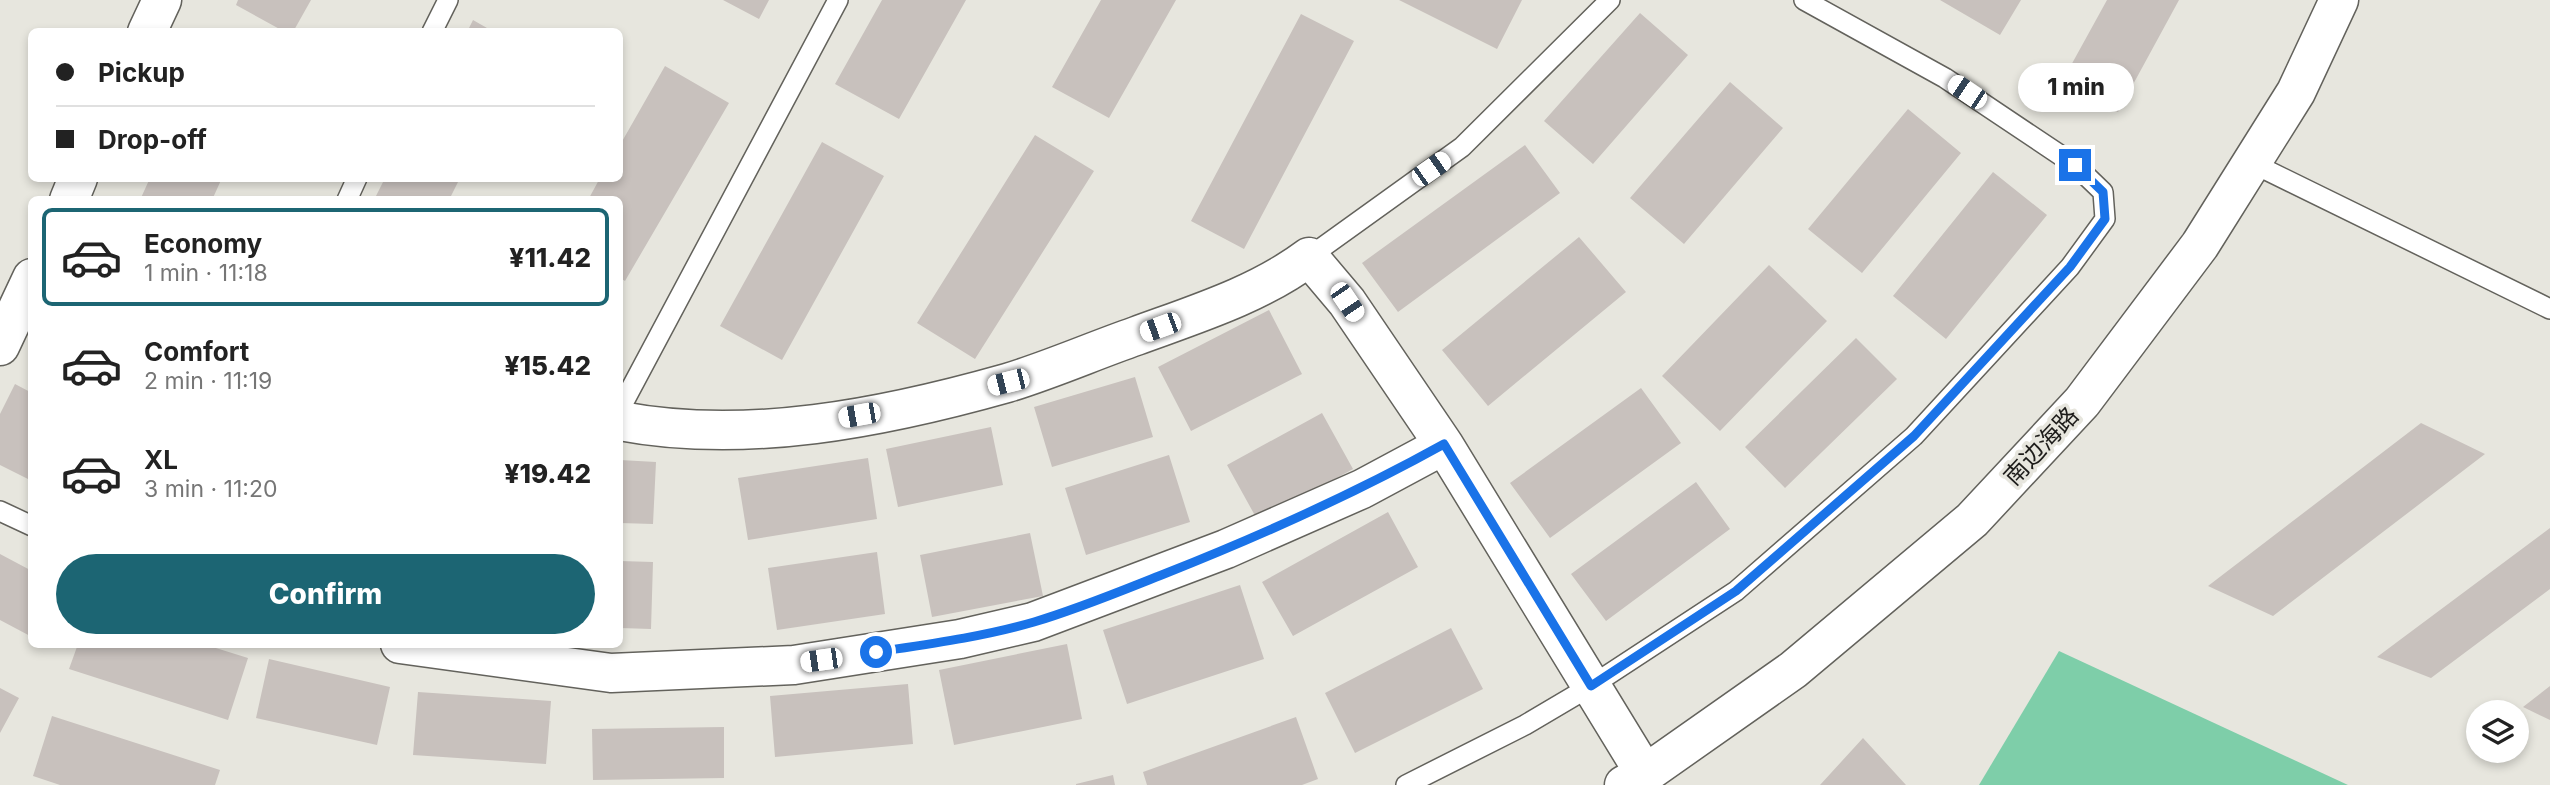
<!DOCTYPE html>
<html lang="en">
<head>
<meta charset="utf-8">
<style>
	:root { --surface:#fff; --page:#f2f2f2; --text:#222; --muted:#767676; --line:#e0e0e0; --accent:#1c6573 }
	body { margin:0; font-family:Inter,"Noto Sans SC",sans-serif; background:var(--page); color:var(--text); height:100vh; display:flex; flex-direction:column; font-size:26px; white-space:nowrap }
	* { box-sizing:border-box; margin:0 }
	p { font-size:23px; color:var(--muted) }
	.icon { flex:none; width:38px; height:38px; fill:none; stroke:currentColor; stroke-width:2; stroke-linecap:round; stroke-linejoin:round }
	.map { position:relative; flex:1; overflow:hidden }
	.details { position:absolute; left:28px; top:196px; width:595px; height:452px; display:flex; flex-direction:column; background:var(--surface); border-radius:10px; box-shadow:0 4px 10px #0003 }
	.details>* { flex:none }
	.guide { position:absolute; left:28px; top:28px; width:595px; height:154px; border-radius:10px; box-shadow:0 4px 10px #0003; display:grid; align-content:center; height:154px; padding:0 28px; background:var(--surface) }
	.fabs { position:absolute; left:2466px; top:700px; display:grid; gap:14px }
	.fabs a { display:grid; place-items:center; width:63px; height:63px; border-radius:50%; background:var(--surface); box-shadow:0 4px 10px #0003; font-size:35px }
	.end { position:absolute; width:32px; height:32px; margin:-16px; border:9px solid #1a73e8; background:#fff; box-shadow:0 0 0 4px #fff }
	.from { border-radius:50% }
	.bubble { position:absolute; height:49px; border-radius:24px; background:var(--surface); box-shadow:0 4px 10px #0003; font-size:23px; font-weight:800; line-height:49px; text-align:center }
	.car { position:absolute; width:21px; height:42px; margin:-21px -10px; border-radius:9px; box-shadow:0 0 5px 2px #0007; background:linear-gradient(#fff 24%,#345 0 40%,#fff 0 76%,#345 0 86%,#fff 0) }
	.guide b { display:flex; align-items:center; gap:24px; height:66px; font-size:26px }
	.guide b+b { border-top:2px solid var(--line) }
	.guide i { width:18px; height:18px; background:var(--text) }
	ul { padding:12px 0 0; list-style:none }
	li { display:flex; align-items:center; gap:21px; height:98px; margin:0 14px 10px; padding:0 14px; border:4px solid transparent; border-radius:10px }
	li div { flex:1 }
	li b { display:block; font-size:26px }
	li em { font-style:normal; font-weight:800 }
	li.current { border-color:var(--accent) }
	li>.icon { width:63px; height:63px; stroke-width:1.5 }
	.button { display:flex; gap:14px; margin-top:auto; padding:14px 28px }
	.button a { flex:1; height:80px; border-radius:42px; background:var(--accent); color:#fff; font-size:28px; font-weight:800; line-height:80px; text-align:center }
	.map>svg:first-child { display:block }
</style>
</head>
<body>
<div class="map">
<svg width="2550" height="785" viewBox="0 0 2550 785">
	<rect width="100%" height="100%" fill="#e7e6de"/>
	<!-- green -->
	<path fill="#7ecea9" d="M2059,651L2348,785H1979Z"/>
	<!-- building -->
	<path fill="#c8c1bd" d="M238,0H311L293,32H285L236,5Z
		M723,0H769L759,19Z
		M882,0H966L899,119L835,84Z
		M1101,0H1176L1109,118L1052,87Z
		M1399,0H1522L1497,49Z
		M1940,0H2021L2000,35Z
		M2107,0H2179L2118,112L2064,78Z
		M1640,13L1688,55L1593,164L1544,121Z
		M1301,14L1354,41L1244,249L1191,221Z
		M473,20L494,32H467Z
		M665,66L729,103L625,281L620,278V200H588L600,178H620V145Z
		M1730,82L1783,128L1684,244L1630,198Z
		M1908,109L1961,153L1862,273L1808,229Z
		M1035,135L1094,171L975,359L917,323Z
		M822,142L884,176L782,360L720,326Z
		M1525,145L1560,193L1398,312L1362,263Z
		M1993,172L2047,215L1946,339L1893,296Z
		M150,178H222L212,200H140Z
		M385,178H460L449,200H374Z
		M1579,237L1626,292L1488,406L1442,350Z
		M1769,265L1827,321L1720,431L1662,376Z
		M1269,310L1302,374L1191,431L1158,367Z
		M1856,338L1897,379L1785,488L1745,447Z
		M1135,377L1153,437L1052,467L1034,407Z
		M15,384L32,393V481L0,465V414Z
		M1641,388L1681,443L1550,538L1510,483Z
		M1322,413L1353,469L1258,521L1227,465Z
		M2421,423L2485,454L2273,616L2208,586Z
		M991,427L1003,485L898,507L886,449Z
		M1169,455L1190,522L1086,555L1065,488Z
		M868,458L877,519L748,540L738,478Z
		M620,460L656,462L653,524L620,523Z
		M1696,482L1730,529L1606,621L1571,574Z
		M1388,512L1418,567L1293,636L1262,582Z
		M2550,528V589L2431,678L2377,657Z
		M1030,533L1043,596L932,617L920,555Z
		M877,552L885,614L777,630L768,568Z
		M0,554L32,571V637L0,620Z
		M620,561L653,562L651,629L620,628Z
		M1240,585L1264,659L1127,704L1103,630Z
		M1451,628L1483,689L1355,753L1325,693Z
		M78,644H203L248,658L228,720L69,669Z
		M1067,644L1082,719L954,745L939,670Z
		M269,659L390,687L377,745L256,718Z
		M908,684L913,744L775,757L770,696Z
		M2550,686V720L2523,707Z
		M0,688L19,698L0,733Z
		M418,692L551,701L546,764L413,755Z
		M52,716L220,770L215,785H60L33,776Z
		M1296,717L1318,779L1302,785H1147L1143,772Z
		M724,727V778L593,780L592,729Z
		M1863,738L1906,785H1820Z
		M1113,775L1115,785H1076V784Z"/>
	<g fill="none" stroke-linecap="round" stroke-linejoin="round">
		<defs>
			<path id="service" d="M432,32L448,0
				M2252,163L2550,309
				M347,200L357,178
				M1309,257L1462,147L1610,0
				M620,409L838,0
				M0,511L32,526
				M1406,785L1525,725L1591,686L1736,591L1914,436L2070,267L2105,219L2103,192L2075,165L1945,78L1804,0"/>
			<path id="minor" d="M147,32L162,0
				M69,200L78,178
				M0,346L32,278
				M620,421C747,445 883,418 1007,383C1050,370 1093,351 1136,336C1196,314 1258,295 1309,257L1347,302L1444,445L1645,774
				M400,644L611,673L794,665L960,639L1033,622L1226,549L1362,489L1444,445"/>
			<path id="tertiary" d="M1624,785L1645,774L1793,670L1972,520L2082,402L2200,245L2296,92L2339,0"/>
		</defs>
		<!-- service casing -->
		<use href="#service" stroke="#63625c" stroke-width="22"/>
		<!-- minor casing -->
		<use href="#minor" stroke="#63625c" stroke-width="41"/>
		<!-- tertiary casing -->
		<use href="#tertiary" stroke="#63625c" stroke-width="41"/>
		<!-- service -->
		<use href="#service" stroke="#fff" stroke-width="19"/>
		<!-- minor -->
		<use href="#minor" stroke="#fff" stroke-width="38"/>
		<!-- tertiary -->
		<use href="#tertiary" stroke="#fff" stroke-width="38"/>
	</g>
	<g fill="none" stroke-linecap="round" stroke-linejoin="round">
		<!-- route -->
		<path stroke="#1a73e8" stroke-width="9" d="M876,652C929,644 982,637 1034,622C1078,609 1121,591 1164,574C1260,536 1354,494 1444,444L1591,686L1736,591L1914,436L2070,267L2105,219L2103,192L2075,165"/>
	</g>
	<g text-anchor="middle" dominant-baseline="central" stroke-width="7" stroke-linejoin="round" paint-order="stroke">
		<!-- street labels -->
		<g font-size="24" fill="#1d1c1a" stroke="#e7e6de">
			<text transform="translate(2041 446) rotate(-47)">南边海路</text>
		</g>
	</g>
</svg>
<div class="fabs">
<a><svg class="icon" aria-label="layers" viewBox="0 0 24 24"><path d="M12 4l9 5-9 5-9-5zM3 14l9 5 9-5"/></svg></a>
</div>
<i class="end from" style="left:876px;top:652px"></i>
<i class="end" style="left:2075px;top:165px"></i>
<div class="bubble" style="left:2018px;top:63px;width:116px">1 min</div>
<i class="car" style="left:1967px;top:92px;rotate:304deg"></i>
<i class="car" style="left:1431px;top:169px;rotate:55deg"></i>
<i class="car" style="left:1347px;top:302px;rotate:146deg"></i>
<i class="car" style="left:1160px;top:327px;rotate:250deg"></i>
<i class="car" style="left:1008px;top:382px;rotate:256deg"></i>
<i class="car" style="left:859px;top:415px;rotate:260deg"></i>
<i class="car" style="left:821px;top:660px;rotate:262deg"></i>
<div class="guide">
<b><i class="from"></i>Pickup</b>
<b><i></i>Drop-off</b>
</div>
<section class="details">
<ul>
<li class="current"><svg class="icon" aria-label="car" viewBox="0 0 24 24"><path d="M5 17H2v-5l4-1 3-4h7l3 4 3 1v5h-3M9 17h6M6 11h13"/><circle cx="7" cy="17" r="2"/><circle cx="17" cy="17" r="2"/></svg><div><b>Economy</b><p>1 min · 11:18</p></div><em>¥11.42</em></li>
<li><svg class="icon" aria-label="car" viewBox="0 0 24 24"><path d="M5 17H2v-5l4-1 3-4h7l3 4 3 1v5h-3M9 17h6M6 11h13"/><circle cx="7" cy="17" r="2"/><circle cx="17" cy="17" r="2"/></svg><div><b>Comfort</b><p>2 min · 11:19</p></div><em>¥15.42</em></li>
<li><svg class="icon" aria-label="car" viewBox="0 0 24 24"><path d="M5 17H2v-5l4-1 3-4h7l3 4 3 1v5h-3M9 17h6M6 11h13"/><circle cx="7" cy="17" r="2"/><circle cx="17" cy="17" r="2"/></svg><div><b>XL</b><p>3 min · 11:20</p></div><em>¥19.42</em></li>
</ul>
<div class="button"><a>Confirm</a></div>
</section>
</div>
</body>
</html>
